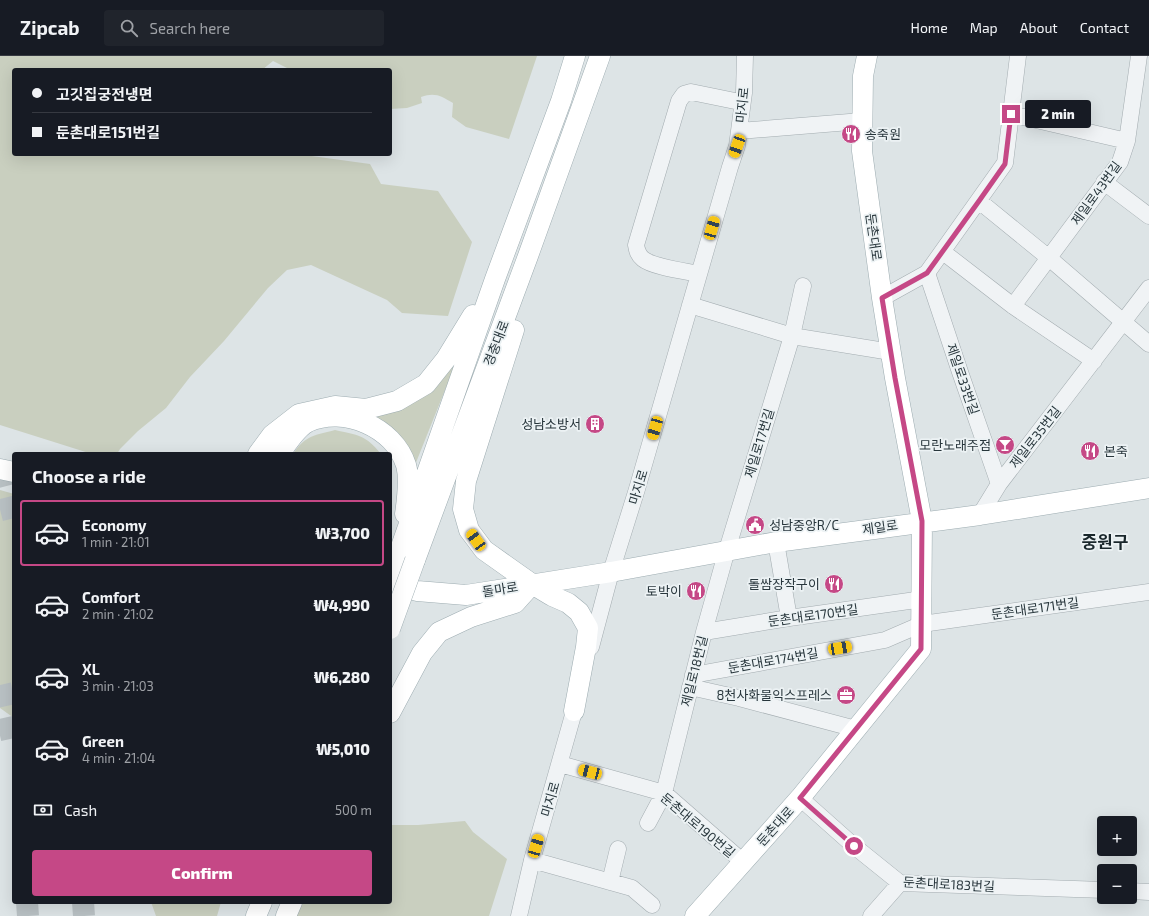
<!DOCTYPE html>
<html lang="en">
<head>
<meta charset="utf-8">
<style>
	:root { --surface:#171b24; --page:#20242c; --text:#f1f3f6; --muted:#9ea1a6; --line:#363941; --accent:#c54886 }
	body { margin:0; font-family:"Exo 2","Noto Sans KR",sans-serif; background:var(--page); color:var(--text); height:100vh; display:flex; flex-direction:column; font-size:15px; white-space:nowrap }
	* { box-sizing:border-box; margin:0 }
	p { font-size:13px; color:var(--muted) }
	.icon { flex:none; width:22px; height:22px; fill:none; stroke:currentColor; stroke-width:2; stroke-linecap:round; stroke-linejoin:round }
	.map { position:relative; flex:1; overflow:hidden }
	.drawer { position:absolute; left:12px; top:396px; width:380px; height:452px; display:flex; flex-direction:column; background:var(--surface); border-radius:4px; box-shadow:0 4px 16px #0002 }
	.drawer>* { flex:none }
	.hud { position:absolute; left:12px; top:12px; width:380px; height:88px; border-radius:4px; box-shadow:0 4px 16px #0002; display:grid; align-content:center; height:88px; padding:0 20px; background:var(--surface) }
	.tools { position:absolute; left:1097px; top:760px; display:grid; gap:8px }
	.tools a { display:grid; place-items:center; width:40px; height:40px; border-radius:4px; background:var(--surface); box-shadow:0 4px 16px #0002; font-size:20px }
	.end { position:absolute; width:18px; height:18px; margin:-9px; border:5px solid #c54886; background:#fff; box-shadow:0 0 0 2px #fff }
	.from { border-radius:50% }
	.bubble { position:absolute; height:28px; border-radius:4px; background:var(--surface); box-shadow:0 4px 16px #0002; font-size:13px; font-weight:800; line-height:28px; text-align:center }
	.car { position:absolute; width:12px; height:24px; margin:-12px -6px; border-radius:5px; box-shadow:0 0 3px 1px #0007; background:linear-gradient(#f5c518 24%,#345 0 40%,#f5c518 0 76%,#345 0 86%,#f5c518 0) }
	.hud b { display:flex; align-items:center; gap:14px; height:38px; font-size:15px }
	.hud b+b { border-top:1px solid var(--line) }
	.hud i { width:10px; height:10px; background:var(--text) }
	ul { padding:0; list-style:none }
	li { display:flex; align-items:center; gap:12px; height:66px; margin:0 8px 6px; padding:0 12px; border:2px solid transparent; border-radius:4px }
	li div { flex:1 }
	li b { display:block; font-size:15px }
	li em { font-style:normal; font-weight:800 }
	li.on { border-color:var(--accent) }
	li>.icon { width:36px; height:36px; stroke-width:1.5 }
	h2 { padding:0 20px; font-size:18px; line-height:48px }
	.pay { display:flex; align-items:center; gap:10px; height:44px; padding:0 20px; font-size:15px }
	.pay p { margin-inline-start:auto }
	.primary-button { display:flex; gap:8px; margin-top:auto; padding:8px 20px }
	.primary-button a { flex:1; height:46px; border-radius:4px; background:var(--accent); color:#fff; font-size:16px; font-weight:800; line-height:46px; text-align:center }
	header { display:flex; align-items:center; gap:24px; box-sizing:border-box; height:56px; padding:0 20px; background:var(--surface); border-bottom:1px solid var(--line) }
	header strong { font-size:19px }
	nav { display:flex; gap:22px; margin-inline-start:auto; font-size:14px }
	.search { width:280px; height:36px; background:var(--page); display:flex; align-items:center; gap:10px; box-sizing:border-box; padding:0 14px; border-radius:4px; color:var(--muted); font-size:15px }
	.map>svg:first-child { display:block }
</style>
</head>
<body>
<header>
<strong>Zipcab</strong>
<div class="search"><svg class="icon" aria-label="search" viewBox="0 0 24 24"><circle cx="10" cy="10" r="6"/><path d="M15 15l6 6"/></svg>Search here</div>
<nav><a>Home</a><a>Map</a><a>About</a><a>Contact</a></nav>
</header>
<div class="map">
<svg width="1149" height="860" viewBox="0 0 1149 860">
	<rect width="100%" height="100%" fill="#dde4e6"/>
	<!-- green -->
	<path fill="#c9cfbf" d="M0,0H537L509,83L466,71L452,61L453,47C441,40 435,36 421,41L422,47L407,52L390,53V14H291L273,5L262,14H14V98H297L370,108L381,128L438,135L472,186L448,260L402,257L387,244L311,209L287,214L268,232L224,285L190,321L166,352L138,375L120,393L117,398H92L0,369Z
		M455,309L415,409L410,396L397,376L366,356L425,335Z
		M335,374C358,379 366,379 381,398H293C305,379 316,379 335,374Z
		M0,434L14,438V662L0,652Z
		M465,765L473,776L507,803L489,860H295L302,846H390V769H418Z
		M151,846H221L217,860H156Z"/>
	<g fill="none" stroke-linecap="round" stroke-linejoin="round">
		<!-- highway-tunnel -->
		<path stroke="#b9c1c4" stroke-width="22" stroke-dasharray="22 11" stroke-linecap="butt" d="M0,409L14,464
			M0,629L14,692
			M27,846L28,860
			M83,846L84,860"/>
		<defs>
			<path id="minor" d="M1011,58L1127,85
				M739,75L862,65
				M1104,126L1149,160
				M979,145L1049,202L1149,288
				M943,196L1013,250L1094,305
				M927,217L960,316L999,428
				M699,218C685,215 653,211 643,203C638,199 637,195 636,189L679,45L684,38L691,36L735,45H743
				M882,242L927,217L1005,107L1018,0
				M690,249L792,280L891,296
				M1013,250L1120,106L1127,85L1139,0
				M980,459L999,428L1149,232
				M776,486L789,562
				M704,576L789,562L923,543
				M591,591L611,516L637,433L730,111L737,90L739,75L744,37L745,0
				M693,619L885,584L922,568L1149,536
				M690,631L739,642L856,673
				M560,708L664,737L743,806
				M800,742L854,790L900,827L1104,834
				M648,767L664,737L704,576L727,494L792,280L803,230
				M532,804L632,832L652,849
				M610,826L618,793
				M1130,835L1149,836
				M519,860L532,804L577,645
				M871,860L900,827"/>
			<path id="major" d="M514,274L466,425L463,453L469,474L484,494L532,528L552,540L568,547L579,556L588,572L586,591L574,655
				M258,398L272,379L299,358L335,350L366,353L397,345L426,328L446,303L473,259
				M280,398C286,388 298,371 308,366C344,350 394,371 406,409C410,423 407,444 405,458
				M0,413L14,416
				M415,504L528,200L600,0
				M390,522L495,223L561,45L575,0
				M390,527L417,535L466,539L611,516L776,486L980,459L1149,432
				M390,657L422,597L439,576L471,561L515,547L532,528
				M256,860L262,846
				M286,860L292,846
				M695,860L800,742L921,593L922,465L895,322L882,242L862,95L863,20L867,0"/>
		</defs>
		<!-- minor casing -->
		<use href="#minor" stroke="#a3acb0" stroke-width="17"/>
		<!-- major casing -->
		<use href="#major" stroke="#9dacb1" stroke-width="21"/>
		<!-- minor -->
		<use href="#minor" stroke="#f0f3f5" stroke-width="16"/>
		<!-- major -->
		<use href="#major" stroke="#fff" stroke-width="20"/>
		<defs>
			<path id="major-bridge" d="M390,573L415,504"/>
		</defs>
		<!-- major-bridge casing -->
		<use href="#major-bridge" stroke="#9dacb1" stroke-width="21" stroke-linecap="butt"/>
		<!-- major-bridge -->
		<use href="#major-bridge" stroke="#fff" stroke-width="20"/>
	</g>
	<g fill="none" stroke-linecap="round" stroke-linejoin="round">
		<!-- route -->
		<path stroke="#c54886" stroke-width="5" d="M854,790L800,742L921,593L922,465L895,322L882,242L927,217L979,145L1005,108L1011,58"/>
	</g>
	<!-- icons -->
	<defs>
		<symbol id="restaurant-disc" viewBox="-11 -11 22 22"><circle r="9.5" fill="#c54886" stroke="#ecf2f4"/><path d="M-5-6h1v4h1v-4h1v4h1v-4h1v5L-1.5 .5V6h-2V.5L-5-1ZM5-6V6H3V1.5H1.5Q1.5-4 5-6Z" fill="#fff"/></symbol>
		<symbol id="building-disc" viewBox="-11 -11 22 22"><circle r="9.5" fill="#c54886" stroke="#ecf2f4"/><path d="M-4-6H4V6H1V3H-1V6H-4ZM-2.5-4.3h1.7v1.8h-1.7ZM.8-4.3h1.7v1.8H.8ZM-2.5-1h1.7V.8h-1.7ZM.8-1h1.7V.8H.8Z" fill="#fff"/></symbol>
		<symbol id="bar-disc" viewBox="-11 -11 22 22"><circle r="9.5" fill="#c54886" stroke="#ecf2f4"/><path d="M-6-5H6L.8 .8V4.5H3.5V6h-7V4.5H-.8V.8Z" fill="#fff"/></symbol>
		<symbol id="civic-disc" viewBox="-11 -11 22 22"><circle r="9.5" fill="#c54886" stroke="#ecf2f4"/><path d="M-.6-6.5H3V-4.5H.6V-3L4-1V1h2V6H-6V1h2V-1L-.6-3ZM-1.2 2.5V6h2.4V2.5Z" fill="#fff"/></symbol>
		<symbol id="office-disc" viewBox="-11 -11 22 22"><circle r="9.5" fill="#c54886" stroke="#ecf2f4"/><path d="M-6-3h4V-5.5h4V-3h4V5H-6ZM-1-4.5V-3h2v-1.5ZM-6 0V1H6V0Z" fill="#fff"/></symbol>
	</defs>
	<g fill-rule="evenodd">
		<use href="#restaurant-disc" x="840" y="67" width="22" height="22"/>
		<use href="#building-disc" x="584" y="357" width="22" height="22"/>
		<use href="#bar-disc" x="994" y="378" width="22" height="22"/>
		<use href="#restaurant-disc" x="1079" y="384" width="22" height="22"/>
		<use href="#civic-disc" x="744" y="458" width="22" height="22"/>
		<use href="#restaurant-disc" x="823" y="517" width="22" height="22"/>
		<use href="#restaurant-disc" x="685" y="524" width="22" height="22"/>
		<use href="#office-disc" x="835" y="628" width="22" height="22"/>
	</g>
	<g text-anchor="middle" dominant-baseline="central" stroke-width="3.5" stroke-linejoin="round" paint-order="stroke">
		<!-- street labels -->
		<g font-size="13" fill="#28363c" stroke="#ecf2f4">
			<text transform="translate(742 49) rotate(-84)">마지로</text>
			<text transform="translate(1096 137) rotate(-54)">제일로43번길</text>
			<text transform="translate(874 181) rotate(82)">둔촌대로</text>
			<text transform="translate(496 287) rotate(-69)">경충대로</text>
			<text transform="translate(963 323) rotate(71)">제일로33번길</text>
			<text transform="translate(1035 381) rotate(-52)">제일로35번길</text>
			<text transform="translate(759 387) rotate(-73)">제일로17번길</text>
			<text transform="translate(638 431) rotate(-73)">마지로</text>
			<text transform="translate(880 471) rotate(-8)">제일로</text>
			<text transform="translate(500 533) rotate(-9)">돌마로</text>
			<text transform="translate(1035 552) rotate(-8)">둔촌대로171번길</text>
			<text transform="translate(813 559) rotate(-8)">둔촌대로170번길</text>
			<text transform="translate(773 604) rotate(-10)">둔촌대로174번길</text>
			<text transform="translate(694 615) rotate(-76)">제일로18번길</text>
			<text transform="translate(550 743) rotate(-74)">마지로</text>
			<text transform="translate(698 769) rotate(40)">둔촌대로190번길</text>
			<text transform="translate(775 770) rotate(-48)">둔촌대로</text>
			<text transform="translate(949 828) rotate(3)">둔촌대로183번길</text>
		</g>
		<!-- poi labels -->
		<g font-size="13" fill="#28363c" stroke="#ecf2f4" text-anchor="end">
			<text x="865" y="78" text-anchor="start">송죽원</text>
			<text x="581" y="368">성남소방서</text>
			<text x="991" y="389">모란노래주점</text>
			<text x="1104" y="395" text-anchor="start">본죽</text>
			<text x="769" y="469" text-anchor="start">성남중앙R/C</text>
			<text x="820" y="528">돌쌈장작구이</text>
			<text x="682" y="535">토박이</text>
			<text x="832" y="639">8천사화물익스프레스</text>
		</g>
		<!-- district labels -->
		<g font-size="17" font-weight="bold" fill="#1a272c" stroke="#ecf2f4">
			<text x="1105" y="485">중원구</text>
		</g>
	</g>
</svg>
<div class="tools">
<a>+</a>
<a>−</a>
</div>
<i class="end from" style="left:854px;top:790px"></i>
<i class="end" style="left:1011px;top:58px"></i>
<div class="bubble" style="left:1025px;top:44px;width:66px">2 min</div>
<i class="car" style="left:737px;top:90px;rotate:200deg"></i>
<i class="car" style="left:712px;top:172px;rotate:16deg"></i>
<i class="car" style="left:655px;top:372px;rotate:196deg"></i>
<i class="car" style="left:476px;top:484px;rotate:324deg"></i>
<i class="car" style="left:840px;top:592px;rotate:80deg"></i>
<i class="car" style="left:590px;top:716px;rotate:285deg"></i>
<i class="car" style="left:536px;top:790px;rotate:16deg"></i>
<div class="hud">
<b><i class="from"></i>고깃집궁전냉면</b>
<b><i></i>둔촌대로151번길</b>
</div>
<section class="drawer">
<h2>Choose a ride</h2>
<ul>
<li class="on"><svg class="icon" aria-label="car" viewBox="0 0 24 24"><path d="M5 17H2v-5l4-1 3-4h7l3 4 3 1v5h-3M9 17h6M6 11h13"/><circle cx="7" cy="17" r="2"/><circle cx="17" cy="17" r="2"/></svg><div><b>Economy</b><p>1 min · 21:01</p></div><em>₩3,700</em></li>
<li><svg class="icon" aria-label="car" viewBox="0 0 24 24"><path d="M5 17H2v-5l4-1 3-4h7l3 4 3 1v5h-3M9 17h6M6 11h13"/><circle cx="7" cy="17" r="2"/><circle cx="17" cy="17" r="2"/></svg><div><b>Comfort</b><p>2 min · 21:02</p></div><em>₩4,990</em></li>
<li><svg class="icon" aria-label="car" viewBox="0 0 24 24"><path d="M5 17H2v-5l4-1 3-4h7l3 4 3 1v5h-3M9 17h6M6 11h13"/><circle cx="7" cy="17" r="2"/><circle cx="17" cy="17" r="2"/></svg><div><b>XL</b><p>3 min · 21:03</p></div><em>₩6,280</em></li>
<li><svg class="icon" aria-label="car" viewBox="0 0 24 24"><path d="M5 17H2v-5l4-1 3-4h7l3 4 3 1v5h-3M9 17h6M6 11h13"/><circle cx="7" cy="17" r="2"/><circle cx="17" cy="17" r="2"/></svg><div><b>Green</b><p>4 min · 21:04</p></div><em>₩5,010</em></li>
</ul>
<div class="pay"><svg class="icon" aria-label="cash" viewBox="0 0 24 24"><path d="M3 7h18v10H3z"/><circle cx="12" cy="12" r="2"/></svg>Cash<p>500 m</p></div>
<div class="primary-button"><a>Confirm</a></div>
</section>
</div>
</body>
</html>
